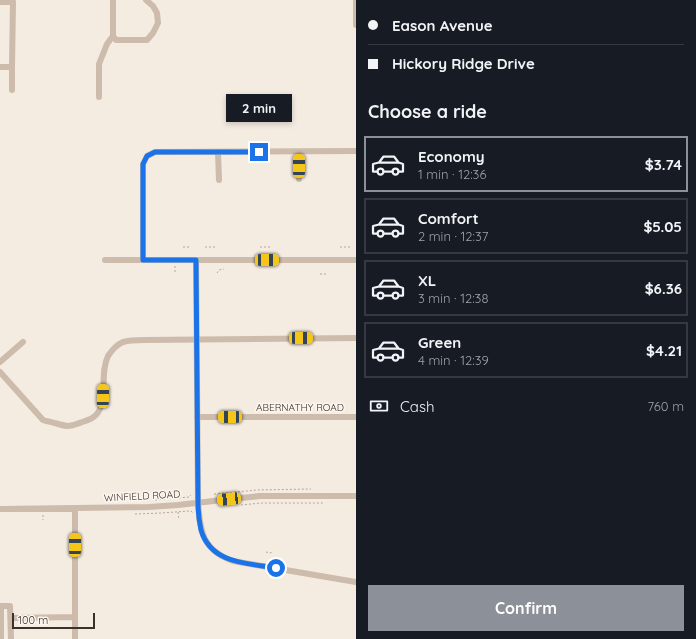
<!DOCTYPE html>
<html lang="en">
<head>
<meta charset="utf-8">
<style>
	:root { --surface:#171b24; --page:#20242c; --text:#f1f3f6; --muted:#9ea1a6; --line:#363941; --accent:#8c9099 }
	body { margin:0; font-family:Quicksand,sans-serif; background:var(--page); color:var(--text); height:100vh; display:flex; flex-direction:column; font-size:15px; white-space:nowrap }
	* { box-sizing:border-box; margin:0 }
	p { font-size:13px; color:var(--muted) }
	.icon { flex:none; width:22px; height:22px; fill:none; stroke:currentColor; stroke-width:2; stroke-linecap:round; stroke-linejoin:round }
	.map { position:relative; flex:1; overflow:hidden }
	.details { display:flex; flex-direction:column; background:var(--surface); width:340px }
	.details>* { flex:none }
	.top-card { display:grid; align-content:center; height:88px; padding:0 12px; background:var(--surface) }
	.scale { position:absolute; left:12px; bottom:10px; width:83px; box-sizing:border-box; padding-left:4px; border:2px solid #3b302b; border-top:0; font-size:11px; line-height:14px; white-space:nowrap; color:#3b302b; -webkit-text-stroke:3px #fbf5ee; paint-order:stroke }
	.end { position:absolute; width:18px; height:18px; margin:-9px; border:5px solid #1a73e8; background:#fff; box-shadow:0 0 0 2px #fff }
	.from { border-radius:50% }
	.bubble { position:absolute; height:28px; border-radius:0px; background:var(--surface); box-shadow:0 2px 6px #0003; font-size:13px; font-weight:800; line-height:28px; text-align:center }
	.car { position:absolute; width:12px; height:24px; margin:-12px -6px; border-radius:5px; box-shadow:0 0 3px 1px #0007; background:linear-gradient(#f5c518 24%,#345 0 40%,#f5c518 0 76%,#345 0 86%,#f5c518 0) }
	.top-card b { display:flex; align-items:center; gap:14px; height:38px; font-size:15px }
	.top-card b+b { border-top:1px solid var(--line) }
	.top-card i { width:10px; height:10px; background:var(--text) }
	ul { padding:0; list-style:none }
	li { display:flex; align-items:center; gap:12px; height:56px; margin:0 8px 6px; padding:0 4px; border:2px solid var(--line); border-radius:0px }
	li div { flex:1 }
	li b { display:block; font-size:15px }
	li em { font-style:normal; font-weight:800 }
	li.selected { border-color:var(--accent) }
	li>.icon { width:36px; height:36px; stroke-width:1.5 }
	h2 { padding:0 12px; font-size:18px; line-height:48px }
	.pay { display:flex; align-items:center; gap:10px; height:44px; padding:0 12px; font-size:15px }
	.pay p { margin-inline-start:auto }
	.button { display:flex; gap:8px; margin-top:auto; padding:8px 12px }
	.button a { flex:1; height:46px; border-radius:0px; background:var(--accent); color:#fff; font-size:16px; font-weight:800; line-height:46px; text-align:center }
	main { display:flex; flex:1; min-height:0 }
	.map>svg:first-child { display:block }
</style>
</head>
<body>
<main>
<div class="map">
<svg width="356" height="639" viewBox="0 0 356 639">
	<rect width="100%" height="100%" fill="#f4ebe1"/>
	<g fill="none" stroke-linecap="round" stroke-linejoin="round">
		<!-- path -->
		<path stroke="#b9a596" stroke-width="1" stroke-dasharray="2 2" stroke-linecap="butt" d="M183,247H190
			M205,247H215
			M260,247H270
			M340,247H350
			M175,266V273
			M217,273L219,270L224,269
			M320,274H328
			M214,494L257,490L311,489
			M155,500L189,497L191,495
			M241,505L261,503H324
			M178,512L179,520
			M135,514L161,513L189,511H191L193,513
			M43,515V520
			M266,552L271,553V552"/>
		<!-- minor -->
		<path stroke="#cdbbac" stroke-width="6" d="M113,0V36L116,40H147L153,33L158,23L157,13L153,6L146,0
			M356,0V25
			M0,2H13L12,67H0
			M12,90V67
			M99,97V64L107,44L113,36
			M218,152L219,180
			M299,179V152
			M105,260H356
			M143,260V164L147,156L155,152L356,151
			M196,260L198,502C200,531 202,550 233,561L356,582
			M0,362L23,342
			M0,372L43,420L46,421C53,422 60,425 67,426C73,426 79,423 85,421C89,420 93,418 96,415C109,401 99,374 108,356C112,350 116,345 123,342C130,340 137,340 144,340L356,338
			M197,417H356
			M0,509L149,507L178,505L231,499L260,496H356
			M0,606H10L11,639
			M1,606V639
			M11,618L75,617
			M75,639V508"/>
	</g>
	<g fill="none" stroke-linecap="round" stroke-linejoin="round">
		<!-- route -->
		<path stroke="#1a73e8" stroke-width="5" d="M259,152H155L147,156L143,164V260H196L198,502C198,512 199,521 201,530C211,564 247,563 276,568"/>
	</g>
	<g text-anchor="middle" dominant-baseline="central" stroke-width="3.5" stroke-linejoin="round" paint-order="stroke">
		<!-- street labels -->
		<g font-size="10" fill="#3b302b" stroke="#fbf5ee">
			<text x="300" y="407">ABERNATHY ROAD</text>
			<text transform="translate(142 496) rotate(-3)">WINFIELD ROAD</text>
		</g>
	</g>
</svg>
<div class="scale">100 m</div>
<i class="end from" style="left:276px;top:568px"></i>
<i class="end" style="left:259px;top:152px"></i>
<div class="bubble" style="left:226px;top:94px;width:66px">2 min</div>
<i class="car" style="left:299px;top:166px;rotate:0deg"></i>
<i class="car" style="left:267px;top:260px;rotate:90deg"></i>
<i class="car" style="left:301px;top:338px;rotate:90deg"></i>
<i class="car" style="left:103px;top:396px;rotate:1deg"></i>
<i class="car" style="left:230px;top:417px;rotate:270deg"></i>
<i class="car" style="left:229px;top:499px;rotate:264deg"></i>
<i class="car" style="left:75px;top:545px;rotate:0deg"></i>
</div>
<section class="details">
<div class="top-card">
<b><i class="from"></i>Eason Avenue</b>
<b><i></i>Hickory Ridge Drive</b>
</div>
<h2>Choose a ride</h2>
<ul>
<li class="selected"><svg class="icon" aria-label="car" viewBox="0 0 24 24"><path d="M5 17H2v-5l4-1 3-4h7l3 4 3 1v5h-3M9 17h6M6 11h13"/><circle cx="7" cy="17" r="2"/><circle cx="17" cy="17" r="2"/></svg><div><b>Economy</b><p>1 min · 12:36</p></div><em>$3.74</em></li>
<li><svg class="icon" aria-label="car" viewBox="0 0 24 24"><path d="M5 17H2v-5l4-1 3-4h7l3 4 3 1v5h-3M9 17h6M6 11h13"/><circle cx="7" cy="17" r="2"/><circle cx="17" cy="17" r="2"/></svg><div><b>Comfort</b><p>2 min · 12:37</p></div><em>$5.05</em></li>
<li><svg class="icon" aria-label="car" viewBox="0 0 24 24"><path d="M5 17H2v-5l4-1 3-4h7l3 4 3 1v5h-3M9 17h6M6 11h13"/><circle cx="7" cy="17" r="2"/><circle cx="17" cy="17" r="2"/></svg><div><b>XL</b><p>3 min · 12:38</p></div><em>$6.36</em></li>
<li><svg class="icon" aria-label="car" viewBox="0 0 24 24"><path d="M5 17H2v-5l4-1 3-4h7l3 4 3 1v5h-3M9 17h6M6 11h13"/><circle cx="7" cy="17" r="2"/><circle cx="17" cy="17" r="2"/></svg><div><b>Green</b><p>4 min · 12:39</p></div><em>$4.21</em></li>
</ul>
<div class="pay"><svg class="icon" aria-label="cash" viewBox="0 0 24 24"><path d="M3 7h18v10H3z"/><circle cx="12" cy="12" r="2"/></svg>Cash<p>760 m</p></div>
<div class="button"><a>Confirm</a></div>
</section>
</main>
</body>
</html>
